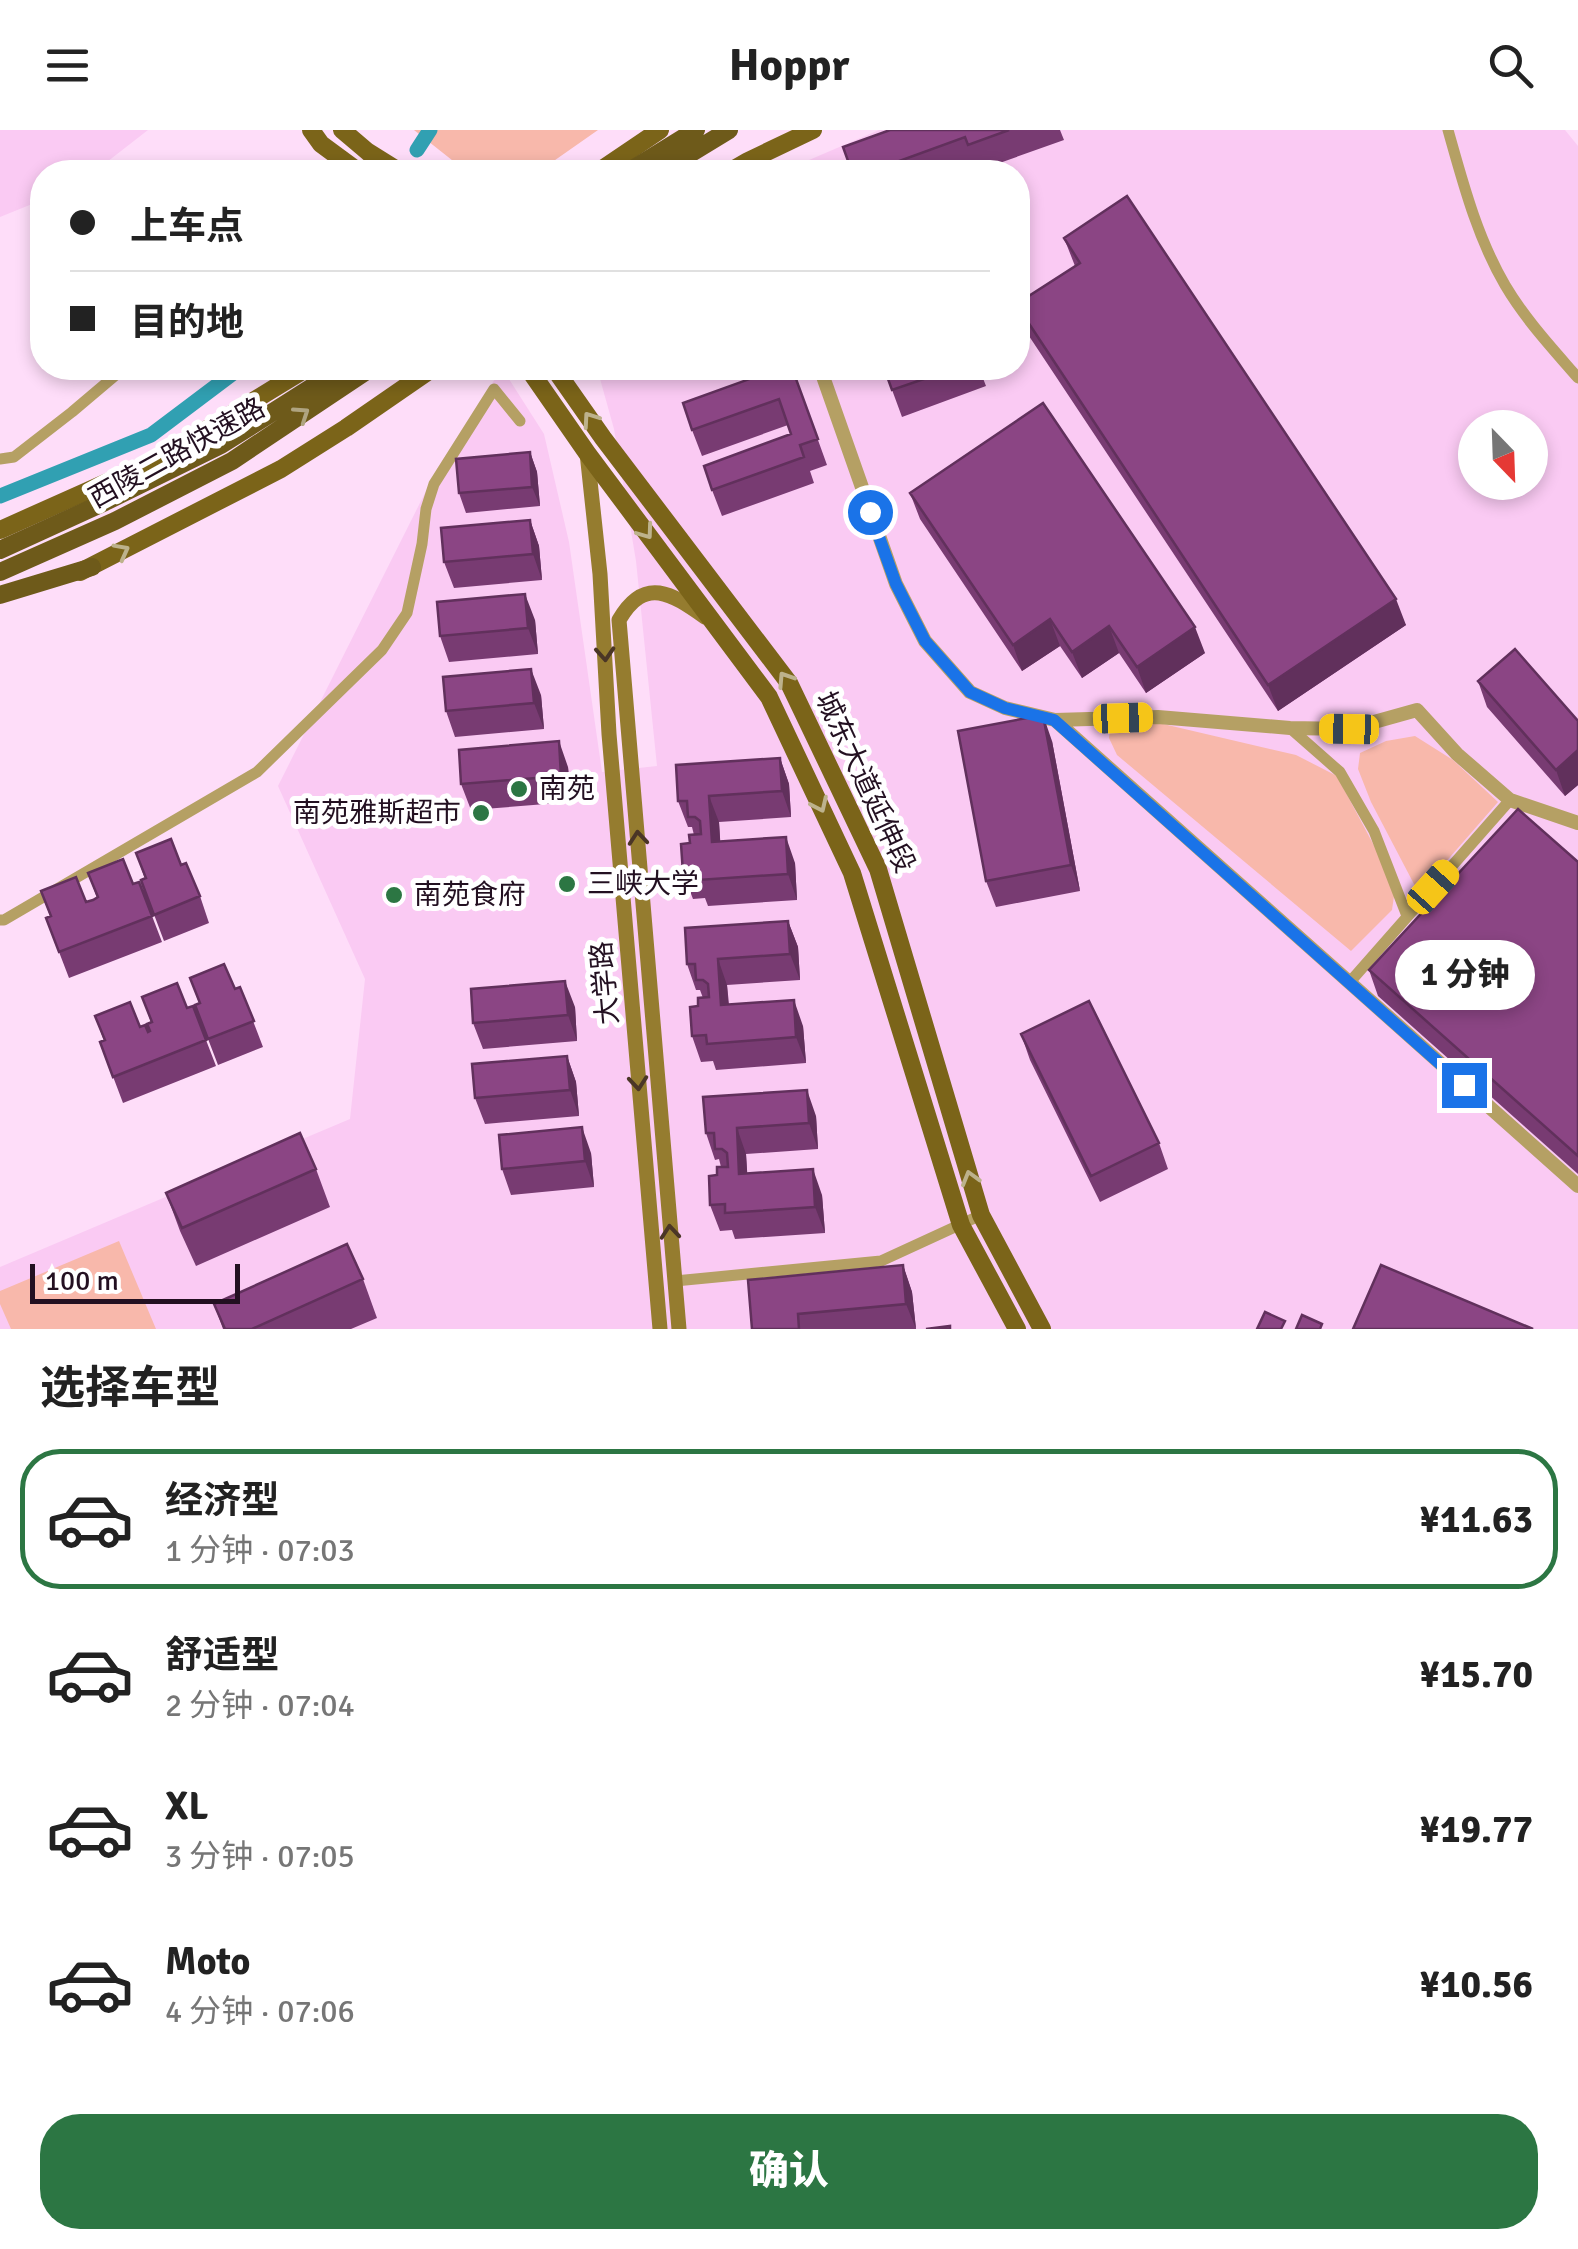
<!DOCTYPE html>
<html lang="zh">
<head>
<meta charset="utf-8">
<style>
	:root { --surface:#fff; --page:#f6f6f6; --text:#222; --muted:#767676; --line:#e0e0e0; --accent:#2c7643 }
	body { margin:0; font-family:Signika,"Noto Sans SC",sans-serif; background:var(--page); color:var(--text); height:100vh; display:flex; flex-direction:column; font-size:38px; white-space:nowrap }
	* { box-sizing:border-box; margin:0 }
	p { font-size:32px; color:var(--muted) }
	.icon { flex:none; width:55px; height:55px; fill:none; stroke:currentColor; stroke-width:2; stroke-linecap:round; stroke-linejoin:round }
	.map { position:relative; height:1199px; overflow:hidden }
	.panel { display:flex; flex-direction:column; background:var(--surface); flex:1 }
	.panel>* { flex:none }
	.guide { position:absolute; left:30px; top:30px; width:1000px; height:220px; border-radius:40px; box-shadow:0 5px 15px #0003; display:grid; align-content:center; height:220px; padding:0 40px; background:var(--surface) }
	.needle { width:65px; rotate:157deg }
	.buttons { position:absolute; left:1458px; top:280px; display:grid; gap:20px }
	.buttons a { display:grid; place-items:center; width:90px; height:90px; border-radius:50%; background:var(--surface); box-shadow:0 5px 15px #0003; font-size:50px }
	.scale { position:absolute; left:30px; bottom:25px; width:210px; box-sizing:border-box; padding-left:10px; border:5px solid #231021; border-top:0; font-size:28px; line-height:35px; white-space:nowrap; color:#231021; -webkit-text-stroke:8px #fff; paint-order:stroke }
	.end { position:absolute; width:45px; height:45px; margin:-22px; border:12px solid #1a73e8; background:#fff; box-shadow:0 0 0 5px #fff }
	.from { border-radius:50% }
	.bubble { position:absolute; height:70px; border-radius:35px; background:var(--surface); box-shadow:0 5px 15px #0003; font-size:32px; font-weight:800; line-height:70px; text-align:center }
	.car { position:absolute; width:30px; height:60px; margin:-30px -15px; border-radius:12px; box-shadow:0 0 8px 2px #0007; background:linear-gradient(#f5c518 24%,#345 0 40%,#f5c518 0 76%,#345 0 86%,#f5c518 0) }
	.guide b { display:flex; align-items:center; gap:35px; height:95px; font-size:38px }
	.guide b+b { border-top:2px solid var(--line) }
	.guide i { width:25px; height:25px; background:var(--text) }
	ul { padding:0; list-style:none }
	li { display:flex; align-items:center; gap:30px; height:140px; margin:0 20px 15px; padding:0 20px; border:5px solid transparent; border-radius:40px }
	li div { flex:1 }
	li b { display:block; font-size:38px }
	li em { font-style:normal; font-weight:800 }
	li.active { border-color:var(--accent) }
	li>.icon { width:90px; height:90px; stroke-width:1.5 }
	h2 { padding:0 40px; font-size:45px; line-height:120px }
	.button { display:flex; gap:20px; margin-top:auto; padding:20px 40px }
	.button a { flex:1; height:115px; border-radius:40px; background:var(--accent); color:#fff; font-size:40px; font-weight:800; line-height:115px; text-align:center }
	header { display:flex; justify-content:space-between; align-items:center; height:130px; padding:0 40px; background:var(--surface); font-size:45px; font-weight:800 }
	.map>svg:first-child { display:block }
</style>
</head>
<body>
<header><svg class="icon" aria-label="menu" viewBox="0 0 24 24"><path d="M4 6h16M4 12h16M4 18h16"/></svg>Hoppr<svg class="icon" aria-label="search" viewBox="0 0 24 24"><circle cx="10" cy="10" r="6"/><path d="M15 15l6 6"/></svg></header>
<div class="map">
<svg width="1578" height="1199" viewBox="0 0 1578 1199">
	<rect width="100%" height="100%" fill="#feddf9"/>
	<!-- built -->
	<path fill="#facaf3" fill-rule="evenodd" d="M0,0H148L94,42H42V70L0,87Z
		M879,0H1565L1578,16V1199H0V1137L350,989L365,849L278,656L437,339L502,238L544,304L569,412L602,642L657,636L636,431L614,299L597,238H1018V42H781ZM1475,298H1530V352H1475Z"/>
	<!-- green -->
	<path fill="#f8b8ab" d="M414,0H598L538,42H467Z
		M1119,593H1159L1296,625L1337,646L1379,725L1394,766L1392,780L1351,821L1117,625L1109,608L1110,598Z
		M1415,606L1453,630L1498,672L1437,742L1415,756L1371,672L1358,639L1360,623L1386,611Z
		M119,1111L156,1199H11L0,1174V1161Z"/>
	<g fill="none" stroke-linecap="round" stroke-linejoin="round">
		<!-- canal -->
		<path stroke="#31a0b2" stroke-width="15" d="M417,20L430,0
			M0,366L151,305L240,238"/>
		<!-- minor -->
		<path stroke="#b5a064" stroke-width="11" d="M1448,0C1463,53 1477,107 1505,155C1525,189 1552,218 1578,248
			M0,329L14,327L72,282L124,238
			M1290,598L1340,642L1374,701L1407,786
			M0,790H4L257,642L382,520L407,483L422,414L426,379L434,354L494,259L520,291
			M1349,853L1510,670
			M675,1151L881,1131L981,1085"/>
		<!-- tertiary -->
		<path stroke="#b5a064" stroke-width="14" d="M820,238L896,454L925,511L970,562L1005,578L1055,590L1158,587L1290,598L1349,599L1417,580L1457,624L1510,670L1578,693
			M1055,590L1578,1056"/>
		<!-- secondary -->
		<path stroke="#957c2f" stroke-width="15" d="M587,323L600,444L609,604L660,1199
			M679,1199L619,490C645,445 672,464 705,487"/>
		<!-- primary -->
		<path stroke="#7b6419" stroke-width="18" d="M311,0L321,14L359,42
			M342,0L368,22L400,42
			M598,42L660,0
			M729,42L748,31L813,0
			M528,238L587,323L769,567L852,743L961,1095L1017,1199
			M554,238L603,308L789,553L878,739L981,1085L1042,1199
			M0,400L157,330L307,238
			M80,442L281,339L346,298L433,238"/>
		<!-- trunk -->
		<path stroke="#6e5a1a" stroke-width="18" d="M628,42L696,0
			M660,42L729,0
			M0,420L105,372L221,315L342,238
			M0,442L115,391L232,331L371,238
			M0,465L92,437"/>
	</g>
	<!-- wall -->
	<path fill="#783b72" d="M890,0H1060L1064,10L977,41L974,33L948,42H852Z
		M1064,108L1406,495L1278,581L1025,200L1018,179V173L1075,136Z
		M699,238H728L703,247Z
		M792,238L827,335L810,341L814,353L722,386L712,360L791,304L788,295L702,326L692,300Z
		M884,238H979L986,256L902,287Z
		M530,322L537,342L540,376L466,383L459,363Z
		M910,363L1205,523L1146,563L1119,523L1082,548L1060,516L1022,541L920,389Z
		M530,390L539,416L542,450L454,458L444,432Z
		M535,490L538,524L449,532L440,506Z
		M1478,551L1578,591V655L1565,666L1487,577Z
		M541,565L544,599L455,607L446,581Z
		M1052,611L1080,761L996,777L986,751Z
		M780,628L789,654L791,687L719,692L720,711L795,733L797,770L708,776L705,768L693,769L683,743L690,713L694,705L692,697H688L678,671Z
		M568,637L571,672L471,680L461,654Z
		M136,723L181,735L200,766L209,793L164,811L141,750L145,749Z
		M1578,732V1044L1378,866L1369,840Z
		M88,743L133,754L139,752L162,812L69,848L46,788L50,786L41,761L86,772L97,768Z
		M788,791L798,817L800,850L727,855L729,874L803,896L806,933L716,940L713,931L701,932L692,906L698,876L703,868L700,860H696L687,834Z
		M190,848L235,859L240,857L263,917L218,935L195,875L199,873Z
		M142,867L187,878L206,910L216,936L123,973L100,912L104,911L95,886L140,897L148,902L150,901L151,892Z
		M575,877L577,911L483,919L473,893Z
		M1021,904L1159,1013L1168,1039L1100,1072L1030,930Z
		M567,926L576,952L579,986L485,994L475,968Z
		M816,986L818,1019L746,1024L747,1043L822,1065L825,1103L735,1109L732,1100L720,1101L710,1075L717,1045L721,1037L719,1029L715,1030L706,1003Z
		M591,1023L594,1057L511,1065L502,1039Z
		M316,1039L330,1077L196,1136L180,1101L166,1063Z
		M903,1135L912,1162L916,1199H752Z
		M363,1149L377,1188L351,1199H223L214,1174Z"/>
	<!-- shaded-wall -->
	<path fill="#61305c" d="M530,322L537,342L540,376L532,357Z
		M530,390L539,416L542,450L533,424Z
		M525,464L535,490L538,524L528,498Z
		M1396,469L1406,495L1278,581L1268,555Z
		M1050,489L1060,516L1022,541L1013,515Z
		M1109,496L1119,523L1082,548L1072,522Z
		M1195,497L1205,523L1146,563L1137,537Z
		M531,539L541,565L544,599L534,573Z
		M1043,585L1052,611L1080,761L1071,735Z
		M559,611L568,637L571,672L561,646Z
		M1578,620V655L1565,666L1556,640Z
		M780,628L789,654L791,687L782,661Z
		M709,666L719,692L722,738L712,712Z
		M786,707L795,733L797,770L788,744Z
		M788,791L798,817L800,850L790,824Z
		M718,829L727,855L730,901L721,875Z
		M565,851L575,877L577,911L568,885Z
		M794,870L803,896L806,933L796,907Z
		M567,926L576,952L579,986L570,960Z
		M807,960L816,986L818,1019L809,993Z
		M582,997L591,1023L594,1057L585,1031Z
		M737,998L746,1024L749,1070L739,1044Z
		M813,1039L822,1065L825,1103L815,1077Z
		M903,1135L912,1162L916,1199L906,1174Z"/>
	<!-- building -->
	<path fill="#8b4584" stroke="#61305c" stroke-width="2.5" d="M890,0H1009L968,15L965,7L891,34L894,42H852L843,17Z
		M1127,66L1396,469L1268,555L1018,177V173L1080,133L1064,108Z
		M780,238H792L818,309L800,315L804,327L712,360L704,336L791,304L779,269L692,300L683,273Z
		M884,238H956L892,260Z
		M1043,273L1195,497L1137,537L1109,496L1072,522L1050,489L1013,515L910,363Z
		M530,322L532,357L459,363L456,329Z
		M530,390L533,424L444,432L441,398Z
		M525,464L528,498L440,506L437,472Z
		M1515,519L1578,591V620L1556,640L1478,551Z
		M531,539L534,573L446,581L443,547Z
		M1043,585L1071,735L986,751L958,601Z
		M559,611L561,646L461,654L459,620Z
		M780,628L782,661L709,666L712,712L786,707L788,744L698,750L697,742L683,743L681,714L690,713L689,705L701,704L700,691L695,687H688L687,671H678L676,635Z
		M1518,679L1578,732V1026L1369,840Z
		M171,709L181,735L186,733L200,766L154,785L141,750L146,748L136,723Z
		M123,729L133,754L139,752L152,786L59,822L46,788L51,786L41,761L76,747L86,772L93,770L98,767L88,743Z
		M788,791L790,824L718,829L721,875L794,870L796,907L707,914L706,905L692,906L690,877L698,876V868L709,867L708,854L703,850H696L695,834H687L685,798Z
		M224,834L235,859L240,857L254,891L208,909L195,875L200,873L190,848Z
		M565,851L568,885L473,893L471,859Z
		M177,853L187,878L193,876L206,910L113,947L100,912L105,910L95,886L130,872L140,897L145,895L148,902L150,901L147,894L152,892L142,867Z
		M1089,871L1159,1013L1091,1046L1021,904Z
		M567,926L570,960L475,968L472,934Z
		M807,960L809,993L737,998L739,1044L813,1039L815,1077L725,1083V1074L710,1075L709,1046L717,1045V1037H728L727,1023L722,1019H715L714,1003H706L703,967Z
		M582,997L585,1031L502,1039L499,1005Z
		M300,1003L316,1039L182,1098L166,1063Z
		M347,1114L363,1149L252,1199H225L214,1174Z
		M903,1135L906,1174L798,1184L799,1199H752L748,1150Z
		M1381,1135L1533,1199H1353Z
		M1265,1182L1285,1191L1281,1199H1257Z
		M1302,1185L1322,1194L1320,1199H1296Z
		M950,1196V1199H926Z"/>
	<!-- one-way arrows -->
	<defs><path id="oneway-chevron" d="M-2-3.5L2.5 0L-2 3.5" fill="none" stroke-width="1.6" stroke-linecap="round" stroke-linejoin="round" transform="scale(2.5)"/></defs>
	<use stroke="#afa481" href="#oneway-chevron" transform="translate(302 284) rotate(-34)"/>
	<g stroke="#bdb28c">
		<use href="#oneway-chevron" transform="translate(590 289) rotate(-125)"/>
		<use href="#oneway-chevron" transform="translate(646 402) rotate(54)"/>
		<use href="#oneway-chevron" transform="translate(122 421) rotate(-28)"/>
		<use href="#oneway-chevron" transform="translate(785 549) rotate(-123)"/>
		<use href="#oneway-chevron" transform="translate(820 675) rotate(65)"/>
		<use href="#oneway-chevron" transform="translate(970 1048) rotate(-106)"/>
	</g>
	<g stroke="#4b3626">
		<use href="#oneway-chevron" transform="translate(605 524) rotate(86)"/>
		<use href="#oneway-chevron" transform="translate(638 708) rotate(-95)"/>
		<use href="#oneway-chevron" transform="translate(638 953) rotate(85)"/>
		<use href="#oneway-chevron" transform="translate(670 1102) rotate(-95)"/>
	</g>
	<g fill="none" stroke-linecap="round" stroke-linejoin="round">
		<!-- route -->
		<path stroke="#1a73e8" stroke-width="12" d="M870,382L896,454L925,511L970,562L1005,578L1054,590L1464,955"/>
	</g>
	<!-- markers -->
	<g fill="#2c7643" stroke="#fff" stroke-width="4">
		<circle cx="519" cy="659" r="10"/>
		<circle cx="481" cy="683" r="10"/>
		<circle cx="567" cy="754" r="10"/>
		<circle cx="394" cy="765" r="10"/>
	</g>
	<g text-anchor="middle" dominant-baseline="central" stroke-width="10" stroke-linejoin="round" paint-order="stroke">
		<!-- street labels -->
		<g font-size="28" fill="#231021" stroke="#fff">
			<text transform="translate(177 323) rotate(-29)">西陵二路快速路</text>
			<text transform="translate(865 652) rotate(65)">城东大道延伸段</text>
			<text transform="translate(605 853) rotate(-95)">大学路</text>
		</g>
		<!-- poi labels -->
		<g font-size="28" fill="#231021" stroke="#fff" text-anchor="start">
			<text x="539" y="659">南苑</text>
			<text x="461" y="683" text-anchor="end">南苑雅斯超市</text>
			<text x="587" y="754">三峡大学</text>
			<text x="414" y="765">南苑食府</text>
		</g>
	</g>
</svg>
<div class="buttons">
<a><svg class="needle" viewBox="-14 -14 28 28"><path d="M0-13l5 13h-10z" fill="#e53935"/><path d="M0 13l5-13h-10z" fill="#767676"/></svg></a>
</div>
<div class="scale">100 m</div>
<i class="end from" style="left:870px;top:382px"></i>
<i class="end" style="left:1464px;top:955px"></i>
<div class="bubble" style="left:1395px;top:810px;width:140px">1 分钟</div>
<i class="car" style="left:1123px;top:588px;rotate:88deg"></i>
<i class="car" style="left:1349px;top:599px;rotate:271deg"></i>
<i class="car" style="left:1433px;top:757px;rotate:42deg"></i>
<div class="guide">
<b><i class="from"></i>上车点</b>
<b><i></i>目的地</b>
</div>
</div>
<section class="panel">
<h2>选择车型</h2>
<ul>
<li class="active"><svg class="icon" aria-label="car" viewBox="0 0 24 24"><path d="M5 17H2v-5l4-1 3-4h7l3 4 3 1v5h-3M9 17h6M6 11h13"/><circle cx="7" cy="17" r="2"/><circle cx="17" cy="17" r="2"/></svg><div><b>经济型</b><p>1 分钟 · 07:03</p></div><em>¥11.63</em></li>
<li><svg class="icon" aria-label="car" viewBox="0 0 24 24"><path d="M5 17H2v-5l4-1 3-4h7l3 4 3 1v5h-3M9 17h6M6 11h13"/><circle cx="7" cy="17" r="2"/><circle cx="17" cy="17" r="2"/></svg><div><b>舒适型</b><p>2 分钟 · 07:04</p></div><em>¥15.70</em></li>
<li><svg class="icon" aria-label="car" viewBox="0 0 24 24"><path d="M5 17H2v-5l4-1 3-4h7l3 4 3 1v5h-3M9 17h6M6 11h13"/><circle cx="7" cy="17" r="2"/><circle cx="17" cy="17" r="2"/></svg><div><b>XL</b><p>3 分钟 · 07:05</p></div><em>¥19.77</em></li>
<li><svg class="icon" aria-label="car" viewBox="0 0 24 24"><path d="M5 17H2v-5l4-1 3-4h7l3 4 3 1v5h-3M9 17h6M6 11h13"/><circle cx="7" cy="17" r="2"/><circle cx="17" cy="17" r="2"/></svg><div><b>Moto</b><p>4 分钟 · 07:06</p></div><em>¥10.56</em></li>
</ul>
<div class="button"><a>确认</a></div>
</section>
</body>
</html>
